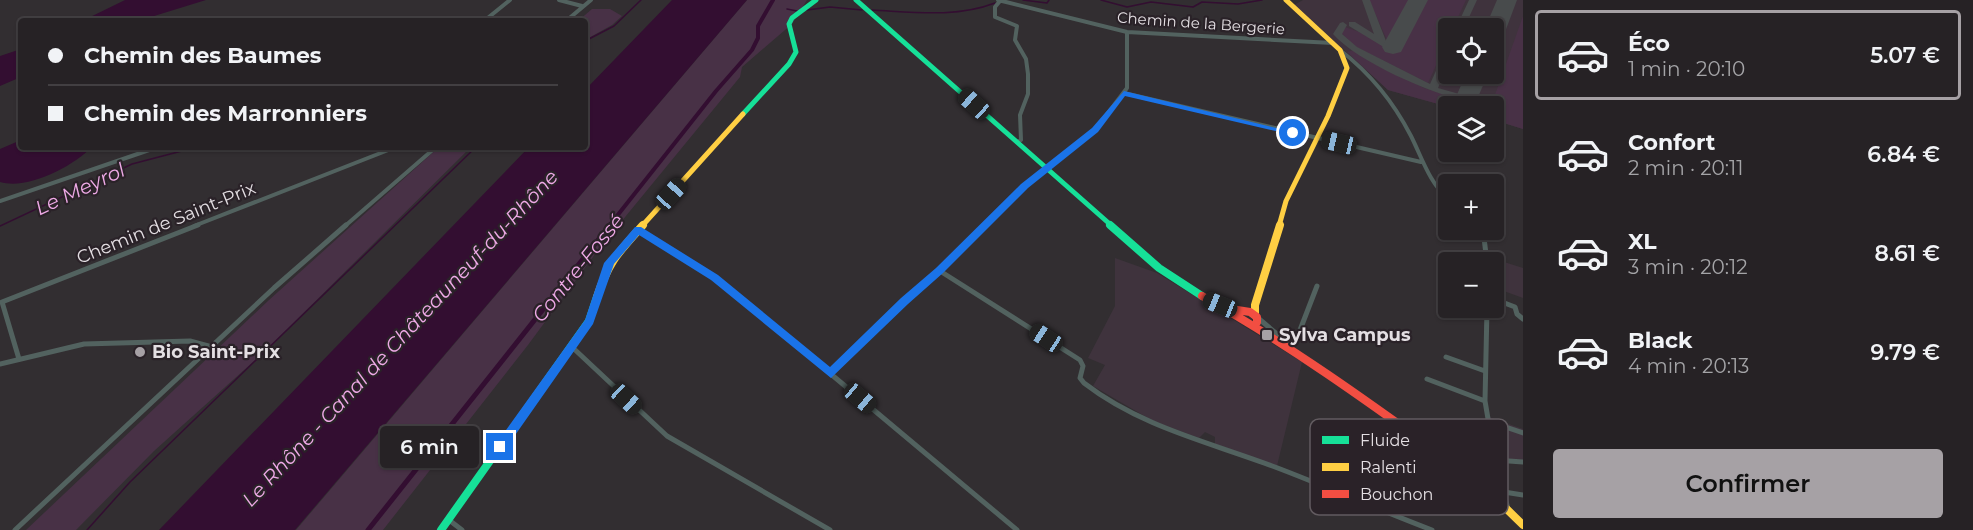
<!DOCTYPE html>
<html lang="fr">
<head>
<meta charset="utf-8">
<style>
	:root { --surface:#262225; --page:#322f32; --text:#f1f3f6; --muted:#a4a4a7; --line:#423f42; --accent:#a6a1a5 }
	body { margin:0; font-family:Montserrat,sans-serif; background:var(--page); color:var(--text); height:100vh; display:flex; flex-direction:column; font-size:22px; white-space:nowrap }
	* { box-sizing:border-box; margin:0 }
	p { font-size:20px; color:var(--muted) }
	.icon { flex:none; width:33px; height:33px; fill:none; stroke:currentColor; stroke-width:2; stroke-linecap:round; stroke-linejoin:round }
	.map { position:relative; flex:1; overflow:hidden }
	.sheet { display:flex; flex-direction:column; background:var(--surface); width:450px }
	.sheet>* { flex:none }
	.top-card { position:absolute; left:18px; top:18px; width:570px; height:132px; border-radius:6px; box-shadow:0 2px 4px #0004,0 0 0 2px var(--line); display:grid; align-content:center; height:132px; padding:0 30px; background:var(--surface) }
	.buttons { position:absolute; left:1438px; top:18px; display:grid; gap:12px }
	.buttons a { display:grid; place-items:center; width:66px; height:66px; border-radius:6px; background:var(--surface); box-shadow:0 2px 4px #0004,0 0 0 2px var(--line); font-size:30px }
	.end { position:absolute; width:27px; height:27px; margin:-14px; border:8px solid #1a73e8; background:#fff; box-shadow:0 0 0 3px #fff }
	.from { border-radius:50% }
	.bubble { position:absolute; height:42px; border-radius:6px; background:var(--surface); box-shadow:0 2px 4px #0004,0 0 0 2px var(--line); font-size:20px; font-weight:600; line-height:42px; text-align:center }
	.car { position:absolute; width:18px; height:36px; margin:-18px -9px; border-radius:8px; box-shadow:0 0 4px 2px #0007; background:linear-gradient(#222 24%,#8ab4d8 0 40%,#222 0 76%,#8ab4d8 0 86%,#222 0) }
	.top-card b { display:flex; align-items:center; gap:21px; height:57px; font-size:22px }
	.top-card b+b { border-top:2px solid var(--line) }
	.top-card i { width:15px; height:15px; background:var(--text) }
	ul { padding:10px 0 0; list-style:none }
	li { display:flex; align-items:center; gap:18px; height:90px; margin:0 12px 9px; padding:0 18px; border:3px solid transparent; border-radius:6px }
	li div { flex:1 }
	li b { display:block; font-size:22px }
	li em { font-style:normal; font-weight:600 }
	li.active { border-color:var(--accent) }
	li>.icon { width:54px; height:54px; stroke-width:1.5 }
	.primary-button { display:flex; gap:12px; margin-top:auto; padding:12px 30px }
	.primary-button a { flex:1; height:69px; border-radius:6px; background:var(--accent); color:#111; font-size:24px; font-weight:600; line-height:69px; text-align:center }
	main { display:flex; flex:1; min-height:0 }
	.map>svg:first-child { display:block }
</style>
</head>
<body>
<main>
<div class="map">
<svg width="1523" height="530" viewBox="0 0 1523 530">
	<rect width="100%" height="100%" fill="#322e31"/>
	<!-- built -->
	<path fill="#3f333d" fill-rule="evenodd" d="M1303,0H1523V129L1494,120V106L1449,107L1388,90L1294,5ZM1449,28H1494V74H1449Z
		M1115,258L1157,273L1302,362L1277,466L1215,444V437L1205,432L1199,438L1153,421L1093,386L1105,365L1088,358L1115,306Z
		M1501,261L1523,268V298L1501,290Z
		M1489,417L1523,429V460L1498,458Z"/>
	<!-- green -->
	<path fill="#483146" d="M747,0H807L792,24L742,67L740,77L598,250L528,345L383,530H296Z
		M1369,0H1409L1391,41L1387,40Z
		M1426,0H1466L1453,28H1449V37L1428,83L1356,47L1341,33L1345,27L1365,34L1391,48H1402Z
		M592,9H610L622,16L612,25L585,40V21H578Z
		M1523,16V129L1494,120V106H1491Z
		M1354,50L1424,88L1482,106L1449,107L1388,90L1347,52Z
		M439,147H471L263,353L154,451L76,530H26L269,300Z"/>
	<!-- water -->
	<path fill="#330e31" d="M125,0H206L138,21H82Z
		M672,0H747L295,530H159L529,147H585V90Z
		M21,49V77L0,86V56Z
		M21,140V147H92C72,167 28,190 0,182V149Z"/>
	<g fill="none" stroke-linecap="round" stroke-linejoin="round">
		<!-- stream -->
		<path stroke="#330e31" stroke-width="1.5" d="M1023,0L1047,3L1049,0
			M1101,0L1127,7L1151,2L1193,7L1202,2L1238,4L1262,0
			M787,9L797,11
			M807,10L830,7L862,10
			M872,10C913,12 956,18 995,3
			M585,41L614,26L641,0
			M0,226L132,164L197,147
			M87,530L130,482L476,147"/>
		<!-- canal-far1 -->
		<path stroke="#330e31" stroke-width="4" d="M609,226L716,91L752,50L758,38V26L773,0"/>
		<!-- canal -->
		<path stroke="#330e31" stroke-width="5" d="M368,530L610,225"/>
		<!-- taxiway -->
		<path fill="#484b4c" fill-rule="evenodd" d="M1362,0H1370L1386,41L1396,45V49L1382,46L1349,26V22H1355L1374,34Z
			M1469,0H1477L1464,28H1456Z
			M1343,22L1347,25L1342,34L1357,47L1430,84L1444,53L1449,50V63L1438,88L1470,97L1472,99L1467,102C1429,92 1359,63 1333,34L1340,23Z"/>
		<!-- runway -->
		<path fill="#484b4c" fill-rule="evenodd" d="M1408,0H1428L1401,52L1393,54L1385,52L1382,47Z
			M1497,0H1517L1505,32L1502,37L1494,38V28H1485Z
			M1466,74H1488L1475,104L1467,106L1459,104L1455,99Z"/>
		<!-- street-far1 -->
		<path stroke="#52625f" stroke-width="4" d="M559,0L582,6
			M998,0L1127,32L1333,43
			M1000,1L995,7V17L1017,26L1015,40L1026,59L1028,74V94L1020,115L1021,140L1017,142
			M484,21L510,0
			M566,21L591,0
			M1340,50C1371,74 1393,101 1411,136C1423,160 1429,182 1449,200
			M1124,93L1421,162
			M0,201L158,147
			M194,226L396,147
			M345,226L436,147
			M984,226L1014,196L1095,130L1127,88V32"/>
		<!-- street -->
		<path stroke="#52625f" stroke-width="5" d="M638,230L715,277L1017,530
			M1480,230L1484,238L1487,262
			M940,271L1080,360L1083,366L1080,378L1084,383C1141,427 1209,442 1275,467C1328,487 1379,510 1432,530
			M1494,299L1515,307L1517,314L1523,319
			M1487,308L1485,401L1495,460L1508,509
			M1258,318L1284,340L1295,343L1317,286
			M572,347L667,436L830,530
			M1446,357L1485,371
			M19,359L2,302L198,225
			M0,364L84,344L190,341L212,347
			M831,374L904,301L940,271L985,225
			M1427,379L1485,401
			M1488,421L1523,433
			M1495,460L1523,462
			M1504,492L1523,495
			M449,520L462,530
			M15,530L274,288L346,225"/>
		<!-- fast-far1 -->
		<path stroke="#16e098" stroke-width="5" d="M856,0L1112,226
			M743,114L789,64L796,52L789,24L792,18L816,0"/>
		<!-- fast -->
		<path stroke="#16e098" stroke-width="8" d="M1110,225L1159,268L1202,296
			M441,530L589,321L597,297"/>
		<!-- slow-far1 -->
		<path stroke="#ffcf43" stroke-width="5" d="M642,226L743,114
			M1279,226L1286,201L1328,116L1347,68L1340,50L1286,0"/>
		<!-- slow -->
		<path stroke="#ffcf43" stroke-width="8" d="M597,297C609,261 618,253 643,225
			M1255,315V305L1280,225
			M1446,458L1481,484L1523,525"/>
		<!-- jam -->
		<path stroke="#f24e42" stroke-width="8" d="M1202,296C1288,344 1367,401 1446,458
			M1231,309L1250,312L1257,317V322"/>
	</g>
	<!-- route -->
	<path fill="#1a73e8" d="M1124,91L1297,133L1293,135L1125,96L1098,132L1028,188L943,273L908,304L831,378L711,280L639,235L614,264L593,324L504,451H496V444L585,320L604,263L635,227H641L718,275L830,367L901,298L936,268L1021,184L1092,128Z"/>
	<!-- markers -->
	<g fill="#a6a1a5" stroke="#2a2228" stroke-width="2">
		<rect x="1261" y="329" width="12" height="12" rx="3"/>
		<circle cx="140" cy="352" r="6"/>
	</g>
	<g text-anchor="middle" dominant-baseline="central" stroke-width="4.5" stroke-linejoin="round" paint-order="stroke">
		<!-- far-street labels -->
		<g font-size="15" fill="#e4dfe3" stroke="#2a2228">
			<text transform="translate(1201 23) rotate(4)">Chemin de la Bergerie</text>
		</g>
		<!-- street labels -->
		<g font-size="18" fill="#e4dfe3" stroke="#2a2228">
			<text transform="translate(166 223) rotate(-22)">Chemin de Saint-Prix</text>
		</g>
		<!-- poi labels -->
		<g font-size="18" font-weight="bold" fill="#e4dfe3" stroke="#2a2228" text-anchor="start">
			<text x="1279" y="335">Sylva Campus</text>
			<text x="152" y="352">Bio Saint-Prix</text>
		</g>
		<!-- water labels -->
		<g font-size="20" font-style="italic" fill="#eea9e6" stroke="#2a2228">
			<text transform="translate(80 189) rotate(-25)">Le Meyrol</text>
			<text transform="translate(578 268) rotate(-51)">Contre-Fossé</text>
			<text transform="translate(400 338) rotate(-47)">Le Rhône - Canal de Châteauneuf-du-Rhône</text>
		</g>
	</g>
	<!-- legend -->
	<rect x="1310" y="419" width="198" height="96" rx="9" fill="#2a2228" stroke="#625b60" stroke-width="1.5"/>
	<rect x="1322" y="436" width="27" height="8" fill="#16e098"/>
	<rect x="1322" y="463" width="27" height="8" fill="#ffcf43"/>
	<rect x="1322" y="490" width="27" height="8" fill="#f24e42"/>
	<g font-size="16" fill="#e4dfe3">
		<text x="1360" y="446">Fluide</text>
		<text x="1360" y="473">Ralenti</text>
		<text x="1360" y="500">Bouchon</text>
	</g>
</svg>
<div class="buttons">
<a><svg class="icon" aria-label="locate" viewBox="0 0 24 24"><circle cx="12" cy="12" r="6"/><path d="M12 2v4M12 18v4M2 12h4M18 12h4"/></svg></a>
<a><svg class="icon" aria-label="layers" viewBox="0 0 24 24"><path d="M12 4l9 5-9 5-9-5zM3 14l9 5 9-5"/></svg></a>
<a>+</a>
<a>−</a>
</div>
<i class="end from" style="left:1293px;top:133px"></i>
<i class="end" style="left:500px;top:447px"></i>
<div class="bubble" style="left:380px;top:426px;width:99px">6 min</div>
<i class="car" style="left:974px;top:104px;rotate:312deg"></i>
<i class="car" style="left:1339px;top:143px;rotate:283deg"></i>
<i class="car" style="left:671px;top:194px;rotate:42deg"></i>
<i class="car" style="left:1220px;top:305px;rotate:292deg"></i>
<i class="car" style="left:1046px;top:338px;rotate:303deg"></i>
<i class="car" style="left:860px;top:398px;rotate:130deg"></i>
<i class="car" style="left:626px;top:399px;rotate:133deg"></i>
<div class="top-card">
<b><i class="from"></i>Chemin des Baumes</b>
<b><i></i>Chemin des Marronniers</b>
</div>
</div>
<section class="sheet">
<ul>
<li class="active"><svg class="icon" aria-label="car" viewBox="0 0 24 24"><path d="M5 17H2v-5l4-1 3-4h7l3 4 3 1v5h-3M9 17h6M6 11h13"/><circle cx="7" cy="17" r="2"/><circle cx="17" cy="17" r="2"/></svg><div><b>Éco</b><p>1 min · 20:10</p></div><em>5.07 €</em></li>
<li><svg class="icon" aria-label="car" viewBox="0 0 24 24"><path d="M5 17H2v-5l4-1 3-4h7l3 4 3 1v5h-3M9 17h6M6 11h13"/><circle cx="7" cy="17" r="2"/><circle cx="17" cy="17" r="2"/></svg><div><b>Confort</b><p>2 min · 20:11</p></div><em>6.84 €</em></li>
<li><svg class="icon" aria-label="car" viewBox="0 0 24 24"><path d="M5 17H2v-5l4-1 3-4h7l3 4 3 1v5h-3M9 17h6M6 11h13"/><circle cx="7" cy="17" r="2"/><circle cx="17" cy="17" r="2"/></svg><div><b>XL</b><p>3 min · 20:12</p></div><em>8.61 €</em></li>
<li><svg class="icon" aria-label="car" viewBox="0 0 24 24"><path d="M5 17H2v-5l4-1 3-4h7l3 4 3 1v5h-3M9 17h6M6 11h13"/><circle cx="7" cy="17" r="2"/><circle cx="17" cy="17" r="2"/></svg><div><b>Black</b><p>4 min · 20:13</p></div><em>9.79 €</em></li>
</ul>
<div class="primary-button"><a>Confirmer</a></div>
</section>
</main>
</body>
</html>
